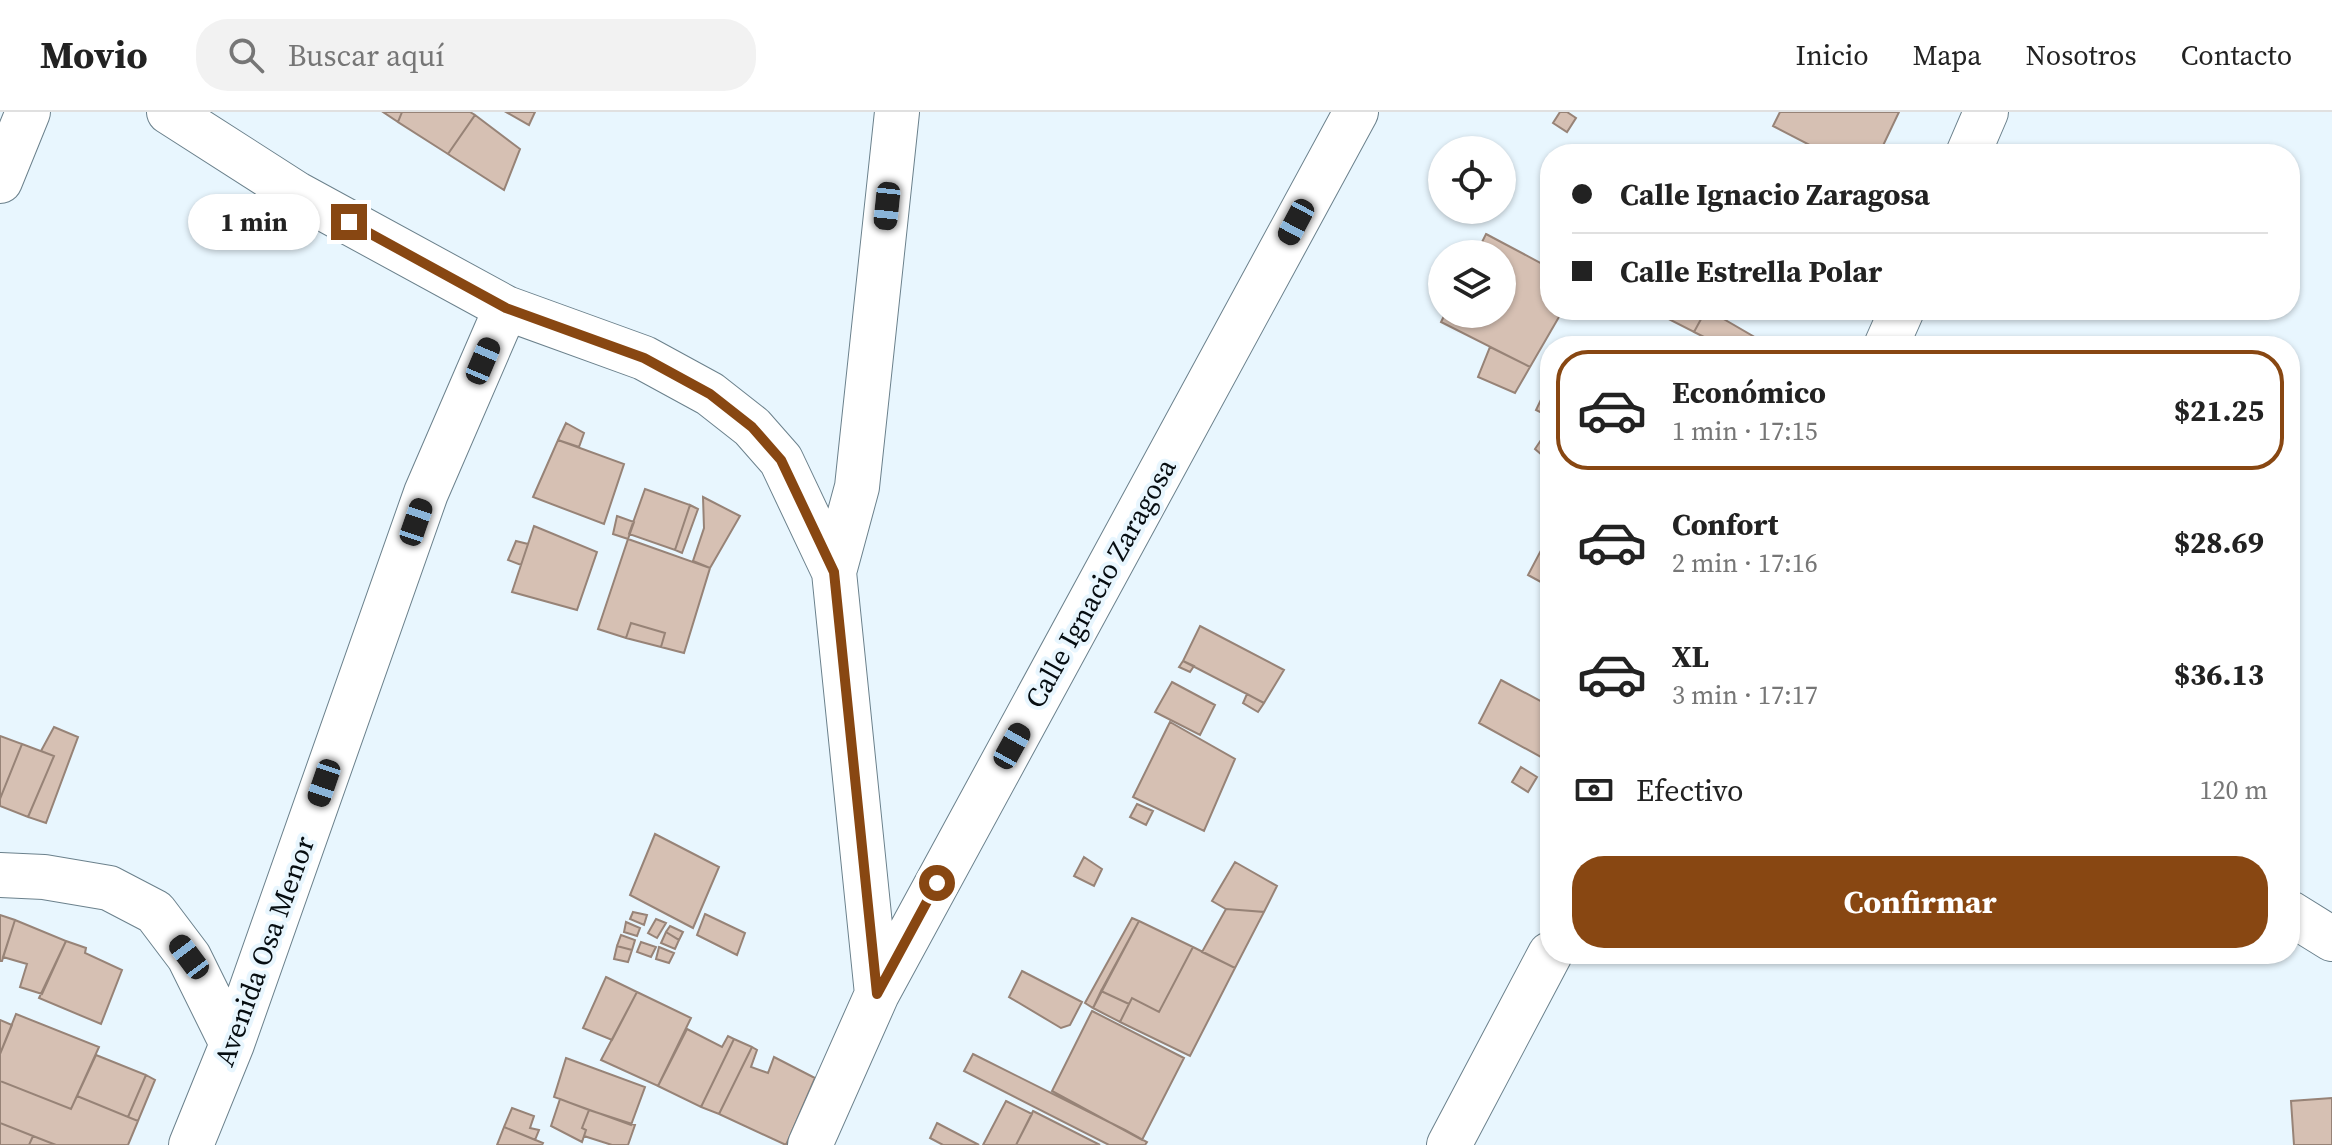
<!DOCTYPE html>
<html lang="es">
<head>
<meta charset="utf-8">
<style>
	:root { --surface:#fff; --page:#f2f2f2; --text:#222; --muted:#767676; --line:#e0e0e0; --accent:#884712 }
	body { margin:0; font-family:"Source Serif 4",serif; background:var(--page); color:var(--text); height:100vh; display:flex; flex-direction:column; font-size:30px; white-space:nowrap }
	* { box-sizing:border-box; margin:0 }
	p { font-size:26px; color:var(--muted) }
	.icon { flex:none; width:44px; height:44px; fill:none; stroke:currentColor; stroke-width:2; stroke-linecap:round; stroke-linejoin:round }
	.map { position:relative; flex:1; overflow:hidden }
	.sheet { position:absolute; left:1540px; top:224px; width:760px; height:628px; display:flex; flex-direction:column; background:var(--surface); border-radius:32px; box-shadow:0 2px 6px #0004 }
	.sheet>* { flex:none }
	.hud { position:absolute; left:1540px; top:32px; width:760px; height:176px; border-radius:32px; box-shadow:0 2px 6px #0004; display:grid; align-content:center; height:176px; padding:0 32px; background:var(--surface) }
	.fabs { position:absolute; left:1428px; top:24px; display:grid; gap:16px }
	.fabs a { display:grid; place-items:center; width:88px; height:88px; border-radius:50%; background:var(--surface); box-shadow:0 2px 6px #0004; font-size:40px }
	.end { position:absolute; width:36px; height:36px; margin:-18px; border:10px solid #884712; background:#fff; box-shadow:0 0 0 4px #fff }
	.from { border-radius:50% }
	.bubble { position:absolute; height:56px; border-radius:28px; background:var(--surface); box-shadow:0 2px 6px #0004; font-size:26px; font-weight:700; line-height:56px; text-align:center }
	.car { position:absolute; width:24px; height:48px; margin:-24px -12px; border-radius:10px; box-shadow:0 0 6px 2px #0007; background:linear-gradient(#222 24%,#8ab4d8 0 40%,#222 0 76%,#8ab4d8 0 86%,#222 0) }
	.hud b { display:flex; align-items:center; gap:28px; height:76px; font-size:30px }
	.hud b+b { border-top:2px solid var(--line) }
	.hud i { width:20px; height:20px; background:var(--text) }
	ul { padding:14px 0 0; list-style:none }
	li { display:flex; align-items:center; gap:24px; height:120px; margin:0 16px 12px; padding:0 16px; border:4px solid transparent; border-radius:32px }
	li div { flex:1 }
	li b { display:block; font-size:30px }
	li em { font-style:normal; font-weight:700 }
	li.on { border-color:var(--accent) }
	li>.icon { width:72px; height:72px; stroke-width:1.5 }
	.pay { display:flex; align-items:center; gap:20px; height:88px; padding:0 32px; font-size:30px }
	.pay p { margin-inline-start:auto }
	.action { display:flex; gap:16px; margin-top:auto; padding:16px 32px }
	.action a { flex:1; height:92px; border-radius:32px; background:var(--accent); color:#fff; font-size:32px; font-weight:700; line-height:92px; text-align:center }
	header { display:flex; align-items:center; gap:48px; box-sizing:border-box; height:112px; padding:0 40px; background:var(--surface); border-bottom:2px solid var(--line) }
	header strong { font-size:38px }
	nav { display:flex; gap:44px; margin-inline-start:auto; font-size:28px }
	.search { width:560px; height:72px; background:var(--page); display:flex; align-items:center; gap:20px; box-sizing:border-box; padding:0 28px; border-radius:32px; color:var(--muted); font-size:30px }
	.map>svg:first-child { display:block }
</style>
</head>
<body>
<header>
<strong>Movio</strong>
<div class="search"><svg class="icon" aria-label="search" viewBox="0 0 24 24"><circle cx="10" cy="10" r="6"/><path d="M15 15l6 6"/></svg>Buscar aquí</div>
<nav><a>Inicio</a><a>Mapa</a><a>Nosotros</a><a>Contacto</a></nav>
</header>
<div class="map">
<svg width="2332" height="1033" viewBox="0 0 2332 1033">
	<rect width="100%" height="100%" fill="#e8f6fe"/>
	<!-- building -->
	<path fill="#d6c0b3" stroke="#978377" stroke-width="2" d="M383,0H402L398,10Z
		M402,0H470L475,3L448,42L398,10Z
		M506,0H535L529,13Z
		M1560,0H1567L1576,6L1567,20L1553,11Z
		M1780,0H1899L1879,42H1827L1773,14Z
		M475,3L520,37L504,78L448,42Z
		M1486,122L1550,156V198H1563L1530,255L1441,210L1445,202H1502V142H1476Z
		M1651,198H1706L1694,220Z
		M1706,198H1708L1770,234H1722L1694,220Z
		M1490,235L1530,255L1515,281L1478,265Z
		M1550,269V305L1536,298Z
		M566,311L584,321L579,335L558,328Z
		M1545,322L1550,325V331L1542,343L1535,337Z
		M558,328L624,352L604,412L533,385Z
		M645,377L690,393L675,438L629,422Z
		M703,385L740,404L710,456L693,449L704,416Z
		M690,393L698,397L682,441L675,438Z
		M617,404L634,410L628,427L613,422Z
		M534,414L597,440L577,498L512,480Z
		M1548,425L1550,426V475L1528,463Z
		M628,427L710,456L684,541L661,535L665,521L631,511L626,526L598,517Z
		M516,429L528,432L521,453L508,448Z
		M631,511L665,521L661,535L626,526Z
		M1200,514L1284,558L1264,591L1183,549Z
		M1183,549L1194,554L1190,560L1179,555Z
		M1501,568L1550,594V650L1479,611Z
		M1172,570L1215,593L1200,623L1155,600Z
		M1247,582L1264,591L1258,600L1243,591Z
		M1170,610L1235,647L1204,719L1133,685Z
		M54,615L78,625L46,711L28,705L54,644L41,639Z
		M0,624L22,632L0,687Z
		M22,632L54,644L28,705L0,694V687Z
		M1521,655L1537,665L1528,680L1512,670Z
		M1137,692L1153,699L1146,713L1130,705Z
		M655,722L719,755L693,816L630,783Z
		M1084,745L1102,757L1094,774L1074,764Z
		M1235,750L1277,774L1264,800L1226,797L1212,789Z
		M1226,797L1264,800L1235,856L1202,840Z
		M633,800L647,803L644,813L630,807Z
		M705,802L745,821L737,843L697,823Z
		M0,803L15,808L2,849H0Z
		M1132,806L1139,809L1093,896L1085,891Z
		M656,807L666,811L657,826L648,821Z
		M15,808L66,829L42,882L20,875L27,852L3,845Z
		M1139,809L1193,835L1159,900L1132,886L1129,892L1101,879Z
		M626,810L640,816L637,824L624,820Z
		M670,814L683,820L679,828L666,820Z
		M666,820L679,828L675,837L661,831Z
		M621,823L635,828L632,838L617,834Z
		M66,829L86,836L85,841L122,858L101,912L39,886Z
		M641,830L656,835L651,845L637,840Z
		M617,834L632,838L628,850L614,847Z
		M659,835L674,841L669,851L656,847Z
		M1193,835L1235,856L1190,944L1120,910L1132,886L1159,900Z
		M1022,859L1082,890L1070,913L1061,916L1009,885Z
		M606,865L637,880L612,928L583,916Z
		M1101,879L1129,892L1120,910L1093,896Z
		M637,880L691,906L658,974L601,948Z
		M1092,899L1184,946L1142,1028L1052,979Z
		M16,902L99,935L71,997L0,969V942Z
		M0,908L12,913L0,942Z
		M687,917L722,935L728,924L734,927L701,995L658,974Z
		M734,927L752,935L719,1002L701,995Z
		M752,935L757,938L751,955L768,961L774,945L815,966L786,1033L719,1002Z
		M973,942L1125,1018L1147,1030L1145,1033H1109L964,959Z
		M96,943L146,963L128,1005L77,984Z
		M566,946L645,975L631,1013L554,985Z
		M146,963L155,968L138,1009L128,1005Z
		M0,969L71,997L77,984L138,1009L128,1033H56L0,1011Z
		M2332,986V1033H2294L2291,989Z
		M560,987L589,998L582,1016L586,1018L582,1030L551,1014Z
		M1006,989L1032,1002L1016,1033H983Z
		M512,996L534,1004L530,1016L539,1018L535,1028L504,1015Z
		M589,998L635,1013L628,1033H612L584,1024L586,1018L582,1016Z
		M1033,999L1100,1033H1016Z
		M0,1011L33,1024L29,1033H0Z
		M937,1011L979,1033H943L930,1026Z
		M504,1015L543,1031L542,1033H497Z
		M33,1024L56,1033H29Z"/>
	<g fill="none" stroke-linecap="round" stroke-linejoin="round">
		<defs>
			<path id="street" d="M169,0L297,82L506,196L644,246L710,282L752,315L781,348L834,460L877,882
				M1968,42L1986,0
				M0,69L28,0
				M1886,234L1902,198
				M834,460L857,375L897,0
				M0,763L44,765L109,776L155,800L189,845L232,932
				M2290,801L2332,827
				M191,1033L232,932L426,381L506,196
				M810,1033L877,882L1356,0
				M1449,1033L1550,842"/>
		</defs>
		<!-- street casing -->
		<use href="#street" stroke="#6b818c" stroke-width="46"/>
		<!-- street -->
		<use href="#street" stroke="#fff" stroke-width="44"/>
	</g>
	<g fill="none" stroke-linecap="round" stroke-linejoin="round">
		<!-- route -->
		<path stroke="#884712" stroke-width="10" d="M349,110L506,196L644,246L710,282L752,315L781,348L834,460L877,882L937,771"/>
	</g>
	<g text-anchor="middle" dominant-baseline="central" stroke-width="8" stroke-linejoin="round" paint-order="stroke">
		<!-- street labels -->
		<g font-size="28" fill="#060d11" stroke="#e8f6fe">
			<text transform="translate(1100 471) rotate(-61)">Calle Ignacio Zaragosa</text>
			<text transform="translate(264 839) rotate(-70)">Avenida Osa Menor</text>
		</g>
	</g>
</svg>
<div class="fabs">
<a><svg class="icon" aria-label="locate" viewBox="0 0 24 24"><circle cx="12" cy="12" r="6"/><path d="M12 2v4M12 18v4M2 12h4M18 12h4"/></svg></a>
<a><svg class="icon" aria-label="layers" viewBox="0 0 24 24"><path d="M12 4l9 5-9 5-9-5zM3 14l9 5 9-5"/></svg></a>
</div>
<i class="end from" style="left:937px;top:771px"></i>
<i class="end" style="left:349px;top:110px"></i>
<div class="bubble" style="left:188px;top:82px;width:132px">1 min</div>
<i class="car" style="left:887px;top:94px;rotate:186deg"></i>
<i class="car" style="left:1296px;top:110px;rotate:208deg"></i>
<i class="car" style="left:483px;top:249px;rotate:23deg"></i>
<i class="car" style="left:416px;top:410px;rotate:19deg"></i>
<i class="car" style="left:1012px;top:634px;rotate:29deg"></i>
<i class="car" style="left:324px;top:671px;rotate:199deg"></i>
<i class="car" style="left:189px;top:845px;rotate:323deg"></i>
<div class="hud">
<b><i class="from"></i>Calle Ignacio Zaragosa</b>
<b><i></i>Calle Estrella Polar</b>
</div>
<section class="sheet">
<ul>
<li class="on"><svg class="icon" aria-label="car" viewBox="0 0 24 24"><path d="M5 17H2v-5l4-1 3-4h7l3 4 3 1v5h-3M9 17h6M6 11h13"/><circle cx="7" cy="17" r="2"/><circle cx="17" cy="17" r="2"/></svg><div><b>Económico</b><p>1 min · 17:15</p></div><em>$21.25</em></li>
<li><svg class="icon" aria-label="car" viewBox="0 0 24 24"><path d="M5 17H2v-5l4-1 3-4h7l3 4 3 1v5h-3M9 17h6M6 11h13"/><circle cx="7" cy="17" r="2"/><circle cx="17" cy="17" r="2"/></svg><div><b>Confort</b><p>2 min · 17:16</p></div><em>$28.69</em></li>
<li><svg class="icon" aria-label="car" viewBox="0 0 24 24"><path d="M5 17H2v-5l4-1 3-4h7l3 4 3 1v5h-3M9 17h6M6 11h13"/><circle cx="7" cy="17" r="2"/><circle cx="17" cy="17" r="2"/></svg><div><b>XL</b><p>3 min · 17:17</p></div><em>$36.13</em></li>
</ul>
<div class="pay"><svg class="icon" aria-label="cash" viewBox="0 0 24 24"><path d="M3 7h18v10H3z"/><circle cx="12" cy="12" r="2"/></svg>Efectivo<p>120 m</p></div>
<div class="action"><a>Confirmar</a></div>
</section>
</div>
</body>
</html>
